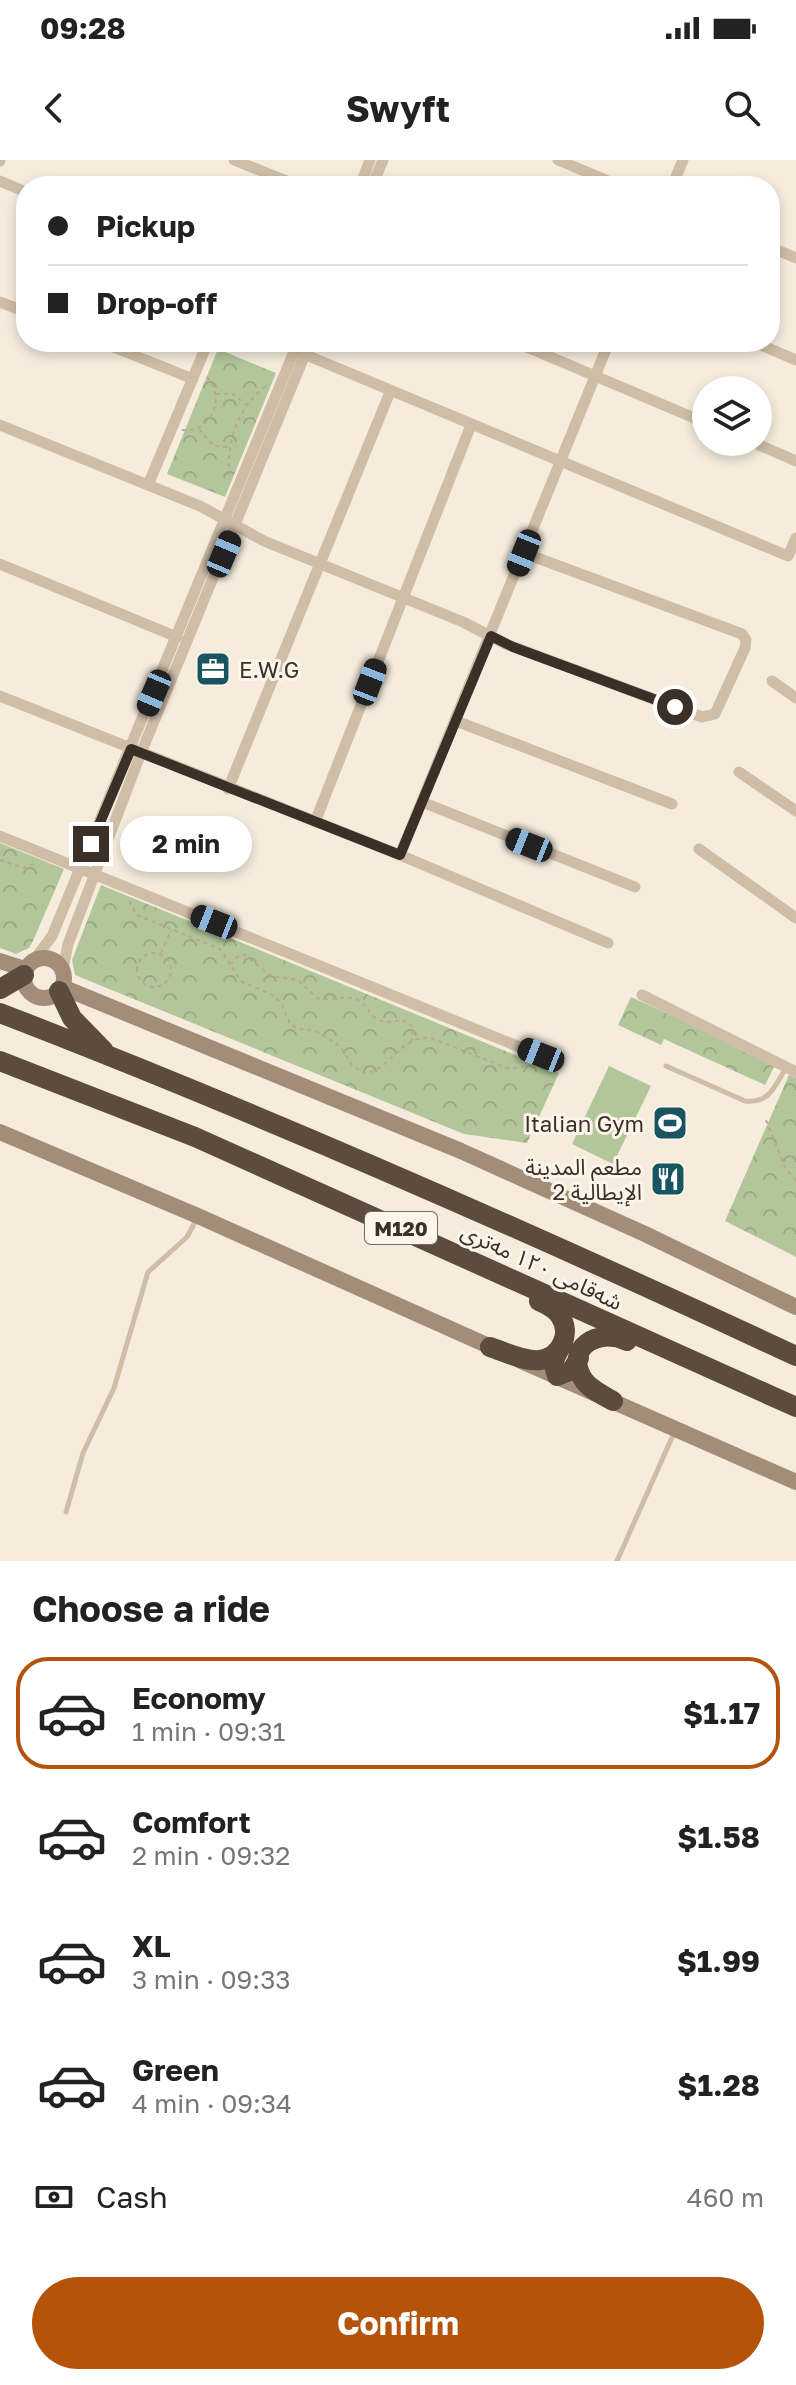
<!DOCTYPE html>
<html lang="en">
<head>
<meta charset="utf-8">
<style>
	:root { --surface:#fff; --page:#f2f2f2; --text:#222; --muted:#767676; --line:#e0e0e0; --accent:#b45309 }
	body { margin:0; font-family:"Golos Text","Noto Sans Arabic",sans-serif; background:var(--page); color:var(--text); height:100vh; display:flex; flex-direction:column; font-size:30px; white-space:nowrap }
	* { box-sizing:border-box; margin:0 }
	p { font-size:26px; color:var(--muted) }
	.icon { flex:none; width:44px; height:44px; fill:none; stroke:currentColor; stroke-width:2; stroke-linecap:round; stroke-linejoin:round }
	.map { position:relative; height:1401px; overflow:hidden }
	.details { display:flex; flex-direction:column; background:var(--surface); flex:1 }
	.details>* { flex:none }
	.hud { position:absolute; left:16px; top:16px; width:764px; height:176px; border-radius:32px; box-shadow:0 4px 12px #0003; display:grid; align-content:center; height:176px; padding:0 32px; background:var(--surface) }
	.fabs { position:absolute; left:692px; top:216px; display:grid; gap:16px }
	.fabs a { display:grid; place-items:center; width:80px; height:80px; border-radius:50%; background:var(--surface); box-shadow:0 4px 12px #0003; font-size:40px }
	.end { position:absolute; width:36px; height:36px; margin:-18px; border:10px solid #3a3028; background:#fff; box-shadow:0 0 0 4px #fff }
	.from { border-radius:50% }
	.bubble { position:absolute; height:56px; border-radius:28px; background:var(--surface); box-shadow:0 4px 12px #0003; font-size:26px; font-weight:700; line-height:56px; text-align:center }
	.car { position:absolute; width:24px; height:48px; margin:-24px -12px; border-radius:10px; box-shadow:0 0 6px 2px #0007; background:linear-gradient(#222 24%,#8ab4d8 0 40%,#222 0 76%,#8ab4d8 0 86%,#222 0) }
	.hud b { display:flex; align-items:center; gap:28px; height:76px; font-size:30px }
	.hud b+b { border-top:2px solid var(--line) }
	.hud i { width:20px; height:20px; background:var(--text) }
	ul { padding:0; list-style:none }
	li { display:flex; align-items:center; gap:24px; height:112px; margin:0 16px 12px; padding:0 16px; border:4px solid transparent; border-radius:32px }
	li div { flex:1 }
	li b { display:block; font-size:30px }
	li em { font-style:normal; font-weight:700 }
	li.current { border-color:var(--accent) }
	li>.icon { width:72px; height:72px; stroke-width:1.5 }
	h2 { padding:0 32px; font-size:36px; line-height:96px }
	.pay { display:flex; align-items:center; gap:20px; height:88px; padding:0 32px; font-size:30px }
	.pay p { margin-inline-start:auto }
	.action { display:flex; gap:16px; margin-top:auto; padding:16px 32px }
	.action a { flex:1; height:92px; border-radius:48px; background:var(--accent); color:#fff; font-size:32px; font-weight:700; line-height:92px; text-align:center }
	.status { display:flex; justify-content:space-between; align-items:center; height:56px; padding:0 40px; background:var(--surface); direction:ltr }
	.status svg { height:22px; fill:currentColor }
	header { display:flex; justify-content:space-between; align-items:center; height:104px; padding:0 32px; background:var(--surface); font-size:36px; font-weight:700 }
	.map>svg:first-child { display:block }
</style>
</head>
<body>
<div class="status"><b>09:28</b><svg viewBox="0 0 49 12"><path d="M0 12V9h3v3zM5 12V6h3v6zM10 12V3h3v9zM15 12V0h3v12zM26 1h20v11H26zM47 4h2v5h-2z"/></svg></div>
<header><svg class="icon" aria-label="back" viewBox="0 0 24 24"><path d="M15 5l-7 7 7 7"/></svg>Swyft<svg class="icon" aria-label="search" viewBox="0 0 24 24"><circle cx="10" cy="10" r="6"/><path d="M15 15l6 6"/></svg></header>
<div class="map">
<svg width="796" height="1401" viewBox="0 0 796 1401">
	<defs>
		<pattern id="forest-crowns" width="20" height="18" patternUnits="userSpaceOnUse" patternTransform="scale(2)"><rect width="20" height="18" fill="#b3c69a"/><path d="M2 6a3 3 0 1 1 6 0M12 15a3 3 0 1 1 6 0" fill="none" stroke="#9baa85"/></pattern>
	</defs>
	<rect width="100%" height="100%" fill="#f5ecdd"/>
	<!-- forest -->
	<path fill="url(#forest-crowns)" d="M218,189L276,213L225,337L167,314Z
		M0,683L64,709L33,781L29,788L16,794L0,788Z
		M101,725L559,913L527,983L464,974L75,815L72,800Z
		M631,837L776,903L765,925L664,879L661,885L618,865Z
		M789,915L796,918V1097L725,1061Z"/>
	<!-- pitch -->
	<path fill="#b3c69a" d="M609,906L651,926L613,1004L572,984Z"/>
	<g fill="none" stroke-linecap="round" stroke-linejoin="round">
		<!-- path -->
		<path stroke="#bba791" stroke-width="2" stroke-dasharray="4 4" stroke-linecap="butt" d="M216,234H233L246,245
			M199,269L214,286L228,287
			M182,270C212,273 226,238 207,217
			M229,315C227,280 238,247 266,226
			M0,700L24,708L36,703
			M129,741L137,755L220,789L242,822L273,835L281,843L290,864L299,869L316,871L340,886L352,905L363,913C388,914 399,875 431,878L507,908H518L528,905
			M137 810a17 17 0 1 1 34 0a17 17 0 1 1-34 0Z
			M161,793L171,770
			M230,804L237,797L245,795L271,816L298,820L317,838C330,842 344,835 356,839C367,843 369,856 379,860C393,867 402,852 413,868L412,881
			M766,960L785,1007L796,1021"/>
		<!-- lane -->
		<path stroke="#cfbda7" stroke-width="5" d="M666,906L745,941C770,943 774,927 786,908
			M66,1352L83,1293L114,1228L148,1112L187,1077L196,1060
			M617,1401L674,1273"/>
		<!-- street -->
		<path stroke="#cfbda7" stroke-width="11" d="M234,0L299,26
			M558,0L620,26
			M0,1V0
			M0,21L26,32
			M360,26L370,0
			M372,26L383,0
			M672,26L683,0
			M770,87L796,98
			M0,142L26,152
			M101,182L193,219
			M515,182L706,263
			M754,182L796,200
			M299,192L788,396L796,378
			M0,265L200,346L264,381L463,462L506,484L702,557L715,554L745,488L746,480L742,474L524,393
			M752,282L796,301
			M148,325L208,182
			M0,404L177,477
			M772,521L796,538
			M0,536L400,695L608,783
			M456,561L672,644
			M739,612L796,651
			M228,629L390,232
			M422,642L635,727
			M315,662L471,265
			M0,676L559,903
			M699,689L796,758
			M400,695L609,182
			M34,800L52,776L298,182
			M63,809L68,784L141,593L310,182
			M642,835L796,912"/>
		<!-- secondary -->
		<path stroke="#a38c78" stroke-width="16" d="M24 818a20 20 0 1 1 40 0a20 20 0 1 1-40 0Z
			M0,801L25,809
			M62,827L461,991L645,1074L796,1147
			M0,972L198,1056L500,1191
			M521,1201L796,1322"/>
		<!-- highway -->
		<path stroke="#5c4b3e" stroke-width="20" d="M0,829L24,815
			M59,831L72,858L104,891
			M0,853C270,957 534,1074 796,1196
			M0,901L195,977L796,1247
			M490,1187C505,1192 525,1202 540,1200C561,1197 572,1173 560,1156C555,1148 547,1145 539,1141
			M560,1188L553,1202L557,1216L572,1210L579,1198
			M613,1241C603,1235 589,1229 583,1219C564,1188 598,1167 627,1181"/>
	</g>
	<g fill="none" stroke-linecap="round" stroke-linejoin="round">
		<!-- route -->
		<path stroke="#3a3028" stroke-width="10" d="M91,684L131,589L400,695L491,476L513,487L675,547"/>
	</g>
	<!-- icons -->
	<defs>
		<symbol id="office-square" viewBox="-11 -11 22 22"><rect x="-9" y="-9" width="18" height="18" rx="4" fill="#185561" stroke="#fcf5ea"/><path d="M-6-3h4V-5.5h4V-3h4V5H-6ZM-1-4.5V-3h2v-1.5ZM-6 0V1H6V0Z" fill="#fff"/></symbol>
		<symbol id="stadium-square" viewBox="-11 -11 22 22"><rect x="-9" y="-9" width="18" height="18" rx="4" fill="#185561" stroke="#fcf5ea"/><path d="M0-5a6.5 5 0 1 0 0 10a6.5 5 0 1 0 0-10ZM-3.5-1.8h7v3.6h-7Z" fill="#fff"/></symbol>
		<symbol id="restaurant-square" viewBox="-11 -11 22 22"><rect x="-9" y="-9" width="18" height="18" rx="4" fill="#185561" stroke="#fcf5ea"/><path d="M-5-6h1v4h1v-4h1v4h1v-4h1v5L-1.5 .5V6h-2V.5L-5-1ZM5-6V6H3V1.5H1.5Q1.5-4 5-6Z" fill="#fff"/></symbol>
	</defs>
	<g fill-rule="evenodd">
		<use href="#office-square" x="193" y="489" width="40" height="40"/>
		<use href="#stadium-square" x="650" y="943" width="40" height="40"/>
		<use href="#restaurant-square" x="648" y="999" width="40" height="40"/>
	</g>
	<g text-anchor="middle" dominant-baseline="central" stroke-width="6" stroke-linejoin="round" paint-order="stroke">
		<!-- shield labels -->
		<rect fill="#fcf5ea" stroke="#746b62" stroke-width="2" x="365" y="1052" width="72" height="32" rx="6"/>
		<g font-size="20" font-weight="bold" fill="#3a3028">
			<text x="401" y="1068">M120</text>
		</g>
		<!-- poi labels -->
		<g font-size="22" fill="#3a3028" stroke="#fcf5ea" text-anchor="end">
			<text x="239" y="509" text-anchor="start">E.W.G</text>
			<text x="644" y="963">Italian Gym</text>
			<text x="642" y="1006">مطعم المدينة<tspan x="642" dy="25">الإيطالية 2</tspan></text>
		</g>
		<!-- street labels -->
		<g font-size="22" fill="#3a3028" stroke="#fcf5ea">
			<text transform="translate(542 1106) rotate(25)">شەقامی ١٢٠ مەتری</text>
		</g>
	</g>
</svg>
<div class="fabs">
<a><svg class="icon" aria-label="layers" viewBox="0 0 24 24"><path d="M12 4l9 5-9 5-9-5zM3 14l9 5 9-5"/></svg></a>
</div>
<i class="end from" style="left:675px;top:547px"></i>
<i class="end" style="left:91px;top:684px"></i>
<div class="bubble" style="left:120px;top:656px;width:132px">2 min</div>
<i class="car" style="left:524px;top:393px;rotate:202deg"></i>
<i class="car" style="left:224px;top:394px;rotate:23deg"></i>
<i class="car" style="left:370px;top:522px;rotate:21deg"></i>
<i class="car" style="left:154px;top:533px;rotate:203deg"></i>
<i class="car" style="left:529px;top:685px;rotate:292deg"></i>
<i class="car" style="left:214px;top:762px;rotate:292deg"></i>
<i class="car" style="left:541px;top:895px;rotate:292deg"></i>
<div class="hud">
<b><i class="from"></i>Pickup</b>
<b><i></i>Drop-off</b>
</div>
</div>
<section class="details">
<h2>Choose a ride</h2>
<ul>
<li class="current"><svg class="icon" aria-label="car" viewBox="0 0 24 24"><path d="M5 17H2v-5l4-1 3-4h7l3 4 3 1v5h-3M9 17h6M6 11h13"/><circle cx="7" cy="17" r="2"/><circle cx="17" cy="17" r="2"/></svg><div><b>Economy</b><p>1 min · 09:31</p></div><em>$1.17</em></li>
<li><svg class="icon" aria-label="car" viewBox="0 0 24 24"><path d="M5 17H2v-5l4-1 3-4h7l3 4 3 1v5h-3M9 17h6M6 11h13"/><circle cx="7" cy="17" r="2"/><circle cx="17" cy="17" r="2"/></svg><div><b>Comfort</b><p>2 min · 09:32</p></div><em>$1.58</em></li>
<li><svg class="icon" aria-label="car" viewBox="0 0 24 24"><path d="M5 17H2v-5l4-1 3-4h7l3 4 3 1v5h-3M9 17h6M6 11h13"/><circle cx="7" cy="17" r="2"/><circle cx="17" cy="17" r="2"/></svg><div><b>XL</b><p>3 min · 09:33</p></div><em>$1.99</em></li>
<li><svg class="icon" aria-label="car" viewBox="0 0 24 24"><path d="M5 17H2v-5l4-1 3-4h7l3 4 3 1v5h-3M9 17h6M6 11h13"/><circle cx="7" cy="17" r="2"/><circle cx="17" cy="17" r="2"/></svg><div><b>Green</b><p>4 min · 09:34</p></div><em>$1.28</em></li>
</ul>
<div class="pay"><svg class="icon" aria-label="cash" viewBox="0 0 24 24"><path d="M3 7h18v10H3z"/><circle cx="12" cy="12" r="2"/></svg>Cash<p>460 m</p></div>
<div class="action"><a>Confirm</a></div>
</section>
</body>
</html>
